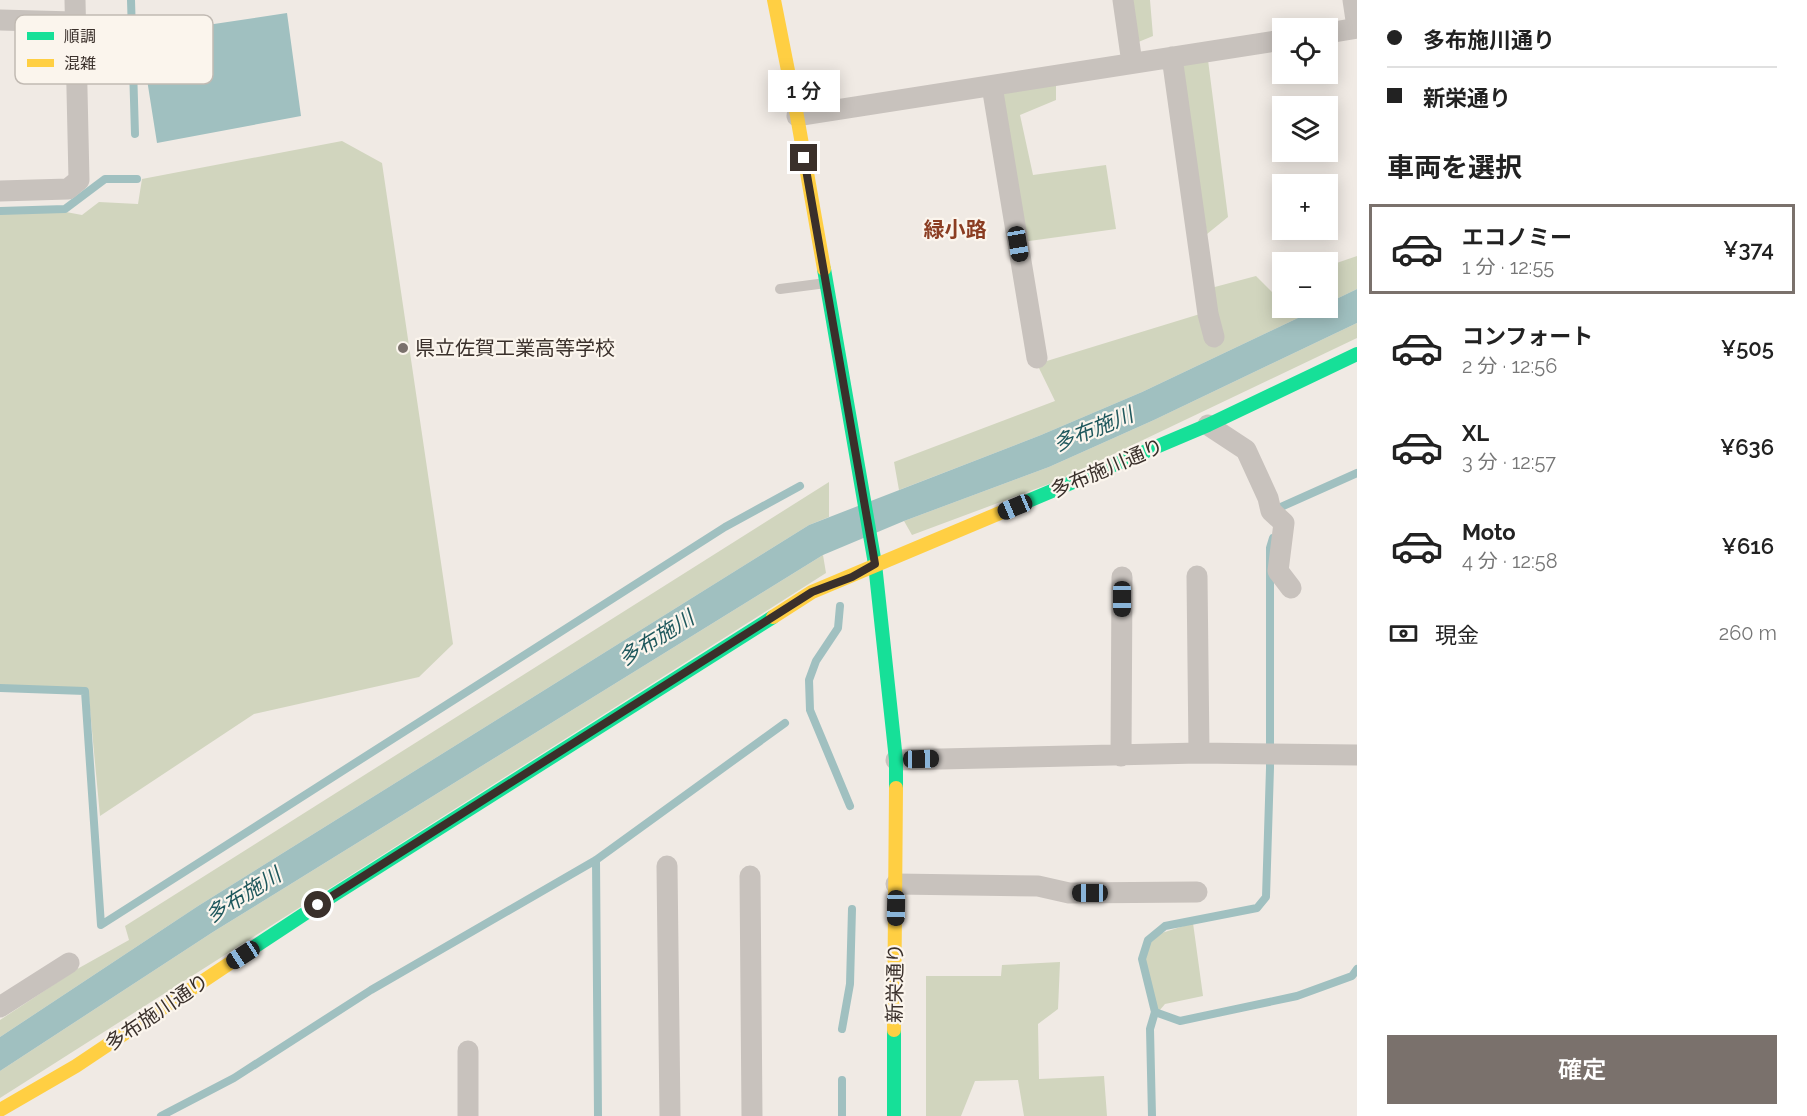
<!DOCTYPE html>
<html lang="ja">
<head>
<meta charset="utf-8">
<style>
	:root { --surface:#fff; --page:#f6f6f6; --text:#222; --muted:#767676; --line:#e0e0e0; --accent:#7a716c }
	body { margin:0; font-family:Raleway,"Noto Sans JP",sans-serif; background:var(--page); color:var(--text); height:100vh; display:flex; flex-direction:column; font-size:22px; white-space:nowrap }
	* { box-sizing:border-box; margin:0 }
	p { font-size:20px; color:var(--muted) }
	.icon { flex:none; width:33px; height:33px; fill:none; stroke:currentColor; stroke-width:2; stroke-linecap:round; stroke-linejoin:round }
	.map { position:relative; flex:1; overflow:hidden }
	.panel { display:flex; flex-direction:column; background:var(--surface); width:450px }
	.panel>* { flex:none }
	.top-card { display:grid; align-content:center; height:132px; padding:0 30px; background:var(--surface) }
	.buttons { position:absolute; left:1272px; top:18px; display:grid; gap:12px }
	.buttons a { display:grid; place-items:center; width:66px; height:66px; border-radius:0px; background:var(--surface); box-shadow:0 3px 15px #0003; font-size:30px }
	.end { position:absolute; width:27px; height:27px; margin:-14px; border:8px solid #3a302b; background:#fff; box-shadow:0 0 0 3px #fff }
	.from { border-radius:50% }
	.bubble { position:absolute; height:42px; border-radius:0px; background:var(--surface); box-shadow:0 3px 15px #0003; font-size:20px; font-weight:600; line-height:42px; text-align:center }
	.car { position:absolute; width:18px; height:36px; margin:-18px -9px; border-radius:8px; box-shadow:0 0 4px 2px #0007; background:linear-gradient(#222 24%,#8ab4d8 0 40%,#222 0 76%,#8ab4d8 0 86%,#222 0) }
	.top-card b { display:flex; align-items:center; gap:21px; height:57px; font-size:22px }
	.top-card b+b { border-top:2px solid var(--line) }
	.top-card i { width:15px; height:15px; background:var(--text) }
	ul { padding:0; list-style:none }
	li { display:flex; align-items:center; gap:18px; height:90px; margin:0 12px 9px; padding:0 18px; border:3px solid transparent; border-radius:0px }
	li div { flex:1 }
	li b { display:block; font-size:22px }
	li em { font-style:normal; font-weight:600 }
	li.selected { border-color:var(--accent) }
	li>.icon { width:54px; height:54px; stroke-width:1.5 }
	h2 { padding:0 30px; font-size:27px; line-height:72px }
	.pay { display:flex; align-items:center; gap:15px; height:66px; padding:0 30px; font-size:22px }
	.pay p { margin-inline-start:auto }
	.button { display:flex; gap:12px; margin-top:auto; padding:12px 30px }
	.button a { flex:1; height:69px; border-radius:0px; background:var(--accent); color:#fff; font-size:24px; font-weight:600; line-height:69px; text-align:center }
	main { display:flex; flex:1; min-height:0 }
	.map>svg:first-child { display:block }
</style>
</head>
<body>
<main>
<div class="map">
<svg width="1357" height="1116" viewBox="0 0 1357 1116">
	<rect width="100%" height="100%" fill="#f0eae4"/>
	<!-- green -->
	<path fill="#d1d5be" d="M1130,0H1150L1153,36L1136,43Z
		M1208,60L1228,217L1207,234L1179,64Z
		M1056,83V100L1020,115L1033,175L1106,165L1116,229L1022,242L996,92Z
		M342,141L382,163L453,644L419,677L254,714L100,816L88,688L0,685V213L66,212L82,215L99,202L138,204L142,179Z
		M1357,256V289L1328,303V266Z
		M1256,276L1272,292L1282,287V308H1319L1142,392L1041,435L899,490L894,462L1055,401L1037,364L1213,310L1211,288Z
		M1357,323V338L1057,481L912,535L904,521L1049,467L1154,420Z
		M829,482V517L809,525L198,906L0,1037V1020L79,968L129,940L125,926Z
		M823,555L826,573L0,1098V1071L213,932Z
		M1193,923L1203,996L1165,1004L1154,1017L1140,957L1146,938Z
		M1060,962L1058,1009L1038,1024L1039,1079L1104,1076L1107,1116H1024L1018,1080L975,1081L961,1116H926V976H1001L1002,965Z"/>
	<!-- water -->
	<path fill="#a0c0c0" d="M287,13L301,116L157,143L140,35Z
		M1357,289V323L1154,420L1049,467L904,521L823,555L213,932L0,1071V1037L198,906L809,525L1041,435L1142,392L1319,308H1328V303Z"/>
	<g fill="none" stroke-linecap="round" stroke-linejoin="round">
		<!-- stream -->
		<path stroke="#a0c0c0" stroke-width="8" d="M131,0L135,134
			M0,211L65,209L105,179H137
			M1279,516L1281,507L1357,473
			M840,606L838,628L816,661L809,680L810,710L850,806
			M0,688L85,691L101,925L725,527L800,486
			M596,860L598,1116
			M1155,1012L1180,1021L1297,996L1352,976L1357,969
			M842,1029L850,984L852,909
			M161,1116L234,1078L371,990L596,860L785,723
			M842,1116V1080
			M1152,1116L1150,1029L1155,1012L1142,959L1148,940L1165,926L1257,908L1266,897L1270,768V548L1273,538"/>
		<!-- lane -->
		<path stroke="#c8c2bd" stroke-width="10" d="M780,289L826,283"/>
		<!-- street -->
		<path stroke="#c8c2bd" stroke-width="21" d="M1123,0L1132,63
			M1353,0L1357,27
			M0,20L74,22
			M1328,33L1357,28
			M1172,57L1208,314L1214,337
			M992,86L1037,358
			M797,116L1282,40
			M0,191L68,189L79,180L75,0
			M1208,425L1246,450L1268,498L1271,511L1284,523L1278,571L1291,588
			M1197,576L1199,753
			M1121,756L1122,577
			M896,760L1199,753L1357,755
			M667,866L670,1116
			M750,876L752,1116
			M896,884L1038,886L1069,893L1197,892
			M0,1007L69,963
			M468,1051V1116"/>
		<!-- fast -->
		<path stroke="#16e098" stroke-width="14" d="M824,269L875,564L896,760V788
			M1007,510L1208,425L1357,354
			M242,955L318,905L773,617
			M894,1116V1030"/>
		<!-- slow -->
		<path stroke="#ffcf43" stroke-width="14" d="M774,0L797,116L824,269
			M773,617L812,592L1007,510
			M894,1030L896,788
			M0,1110L76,1066L242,955"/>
	</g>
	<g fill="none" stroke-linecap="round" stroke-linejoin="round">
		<!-- route -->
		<path stroke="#3a302b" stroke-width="8" d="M318,905L812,592L852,577L875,564L804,158"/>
	</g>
	<!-- markers -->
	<circle fill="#7a716c" stroke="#fbf5ed" stroke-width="2" cx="403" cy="348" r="6"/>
	<g text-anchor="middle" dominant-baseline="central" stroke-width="4.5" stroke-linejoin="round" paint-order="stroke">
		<!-- poi labels -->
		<g font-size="20" fill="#3a302b" stroke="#fbf5ed" text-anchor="start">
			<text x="415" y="348">県立佐賀工業高等学校</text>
		</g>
		<!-- street labels -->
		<g font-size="20" fill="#3a302b" stroke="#fbf5ed">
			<text transform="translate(1107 468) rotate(-23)">多布施川通り</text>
			<text transform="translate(895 983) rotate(-89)">新栄通り</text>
			<text transform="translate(157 1012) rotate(-34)">多布施川通り</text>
		</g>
		<!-- neighbourhood labels -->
		<g font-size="21" font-weight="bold" fill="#8b3d22" stroke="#fbf5ed">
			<text x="955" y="229">緑小路</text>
		</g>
		<!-- water labels -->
		<g font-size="21" font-style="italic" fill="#1f585d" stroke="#fbf5ed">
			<text transform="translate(1093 429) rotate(-22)">多布施川</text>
			<text transform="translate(656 638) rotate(-32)">多布施川</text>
			<text transform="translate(243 895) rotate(-32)">多布施川</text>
		</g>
	</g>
	<!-- legend -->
	<rect x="15" y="15" width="198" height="69" rx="9" fill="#fbf5ed" stroke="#c1bab3" stroke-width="1.5"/>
	<rect x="27" y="32" width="27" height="8" fill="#16e098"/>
	<rect x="27" y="59" width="27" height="8" fill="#ffcf43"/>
	<g font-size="16" fill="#3a302b">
		<text x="64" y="42">順調</text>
		<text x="64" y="69">混雑</text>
	</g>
</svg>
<div class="buttons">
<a><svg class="icon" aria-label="locate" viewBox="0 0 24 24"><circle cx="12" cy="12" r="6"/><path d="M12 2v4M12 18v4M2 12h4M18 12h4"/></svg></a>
<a><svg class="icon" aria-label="layers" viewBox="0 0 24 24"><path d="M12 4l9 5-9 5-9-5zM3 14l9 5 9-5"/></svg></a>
<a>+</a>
<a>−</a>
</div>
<i class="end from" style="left:318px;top:905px"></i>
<i class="end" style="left:804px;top:158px"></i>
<div class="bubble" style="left:768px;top:70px;width:72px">1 分</div>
<i class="car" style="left:1018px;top:244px;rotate:171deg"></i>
<i class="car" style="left:1015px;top:507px;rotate:247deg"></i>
<i class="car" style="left:1122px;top:599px;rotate:180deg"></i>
<i class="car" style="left:921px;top:759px;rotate:89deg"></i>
<i class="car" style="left:1090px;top:893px;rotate:270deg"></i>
<i class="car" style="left:896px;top:908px;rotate:181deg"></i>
<i class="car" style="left:243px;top:955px;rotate:237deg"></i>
</div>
<section class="panel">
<div class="top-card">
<b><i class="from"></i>多布施川通り</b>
<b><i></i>新栄通り</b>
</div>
<h2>車両を選択</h2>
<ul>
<li class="selected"><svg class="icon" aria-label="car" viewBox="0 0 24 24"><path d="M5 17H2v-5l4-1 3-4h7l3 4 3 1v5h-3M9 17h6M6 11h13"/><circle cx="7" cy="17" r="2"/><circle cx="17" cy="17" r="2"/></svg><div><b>エコノミー</b><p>1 分 · 12:55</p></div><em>¥374</em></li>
<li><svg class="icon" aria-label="car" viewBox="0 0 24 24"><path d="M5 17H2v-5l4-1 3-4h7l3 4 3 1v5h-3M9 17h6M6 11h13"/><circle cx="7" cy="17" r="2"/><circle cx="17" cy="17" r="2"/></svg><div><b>コンフォート</b><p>2 分 · 12:56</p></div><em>¥505</em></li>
<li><svg class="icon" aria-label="car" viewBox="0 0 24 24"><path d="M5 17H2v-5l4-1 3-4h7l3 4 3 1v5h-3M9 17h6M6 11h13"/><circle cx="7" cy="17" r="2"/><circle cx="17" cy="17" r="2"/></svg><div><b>XL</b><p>3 分 · 12:57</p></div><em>¥636</em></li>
<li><svg class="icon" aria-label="car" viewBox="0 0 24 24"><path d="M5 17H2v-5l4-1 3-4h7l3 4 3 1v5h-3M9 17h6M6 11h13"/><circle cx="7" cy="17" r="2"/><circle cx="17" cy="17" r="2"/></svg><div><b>Moto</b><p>4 分 · 12:58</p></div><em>¥616</em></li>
</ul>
<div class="pay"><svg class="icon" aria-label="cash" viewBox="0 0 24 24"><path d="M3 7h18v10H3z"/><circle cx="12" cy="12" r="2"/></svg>現金<p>260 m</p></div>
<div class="button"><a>確定</a></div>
</section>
</main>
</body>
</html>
